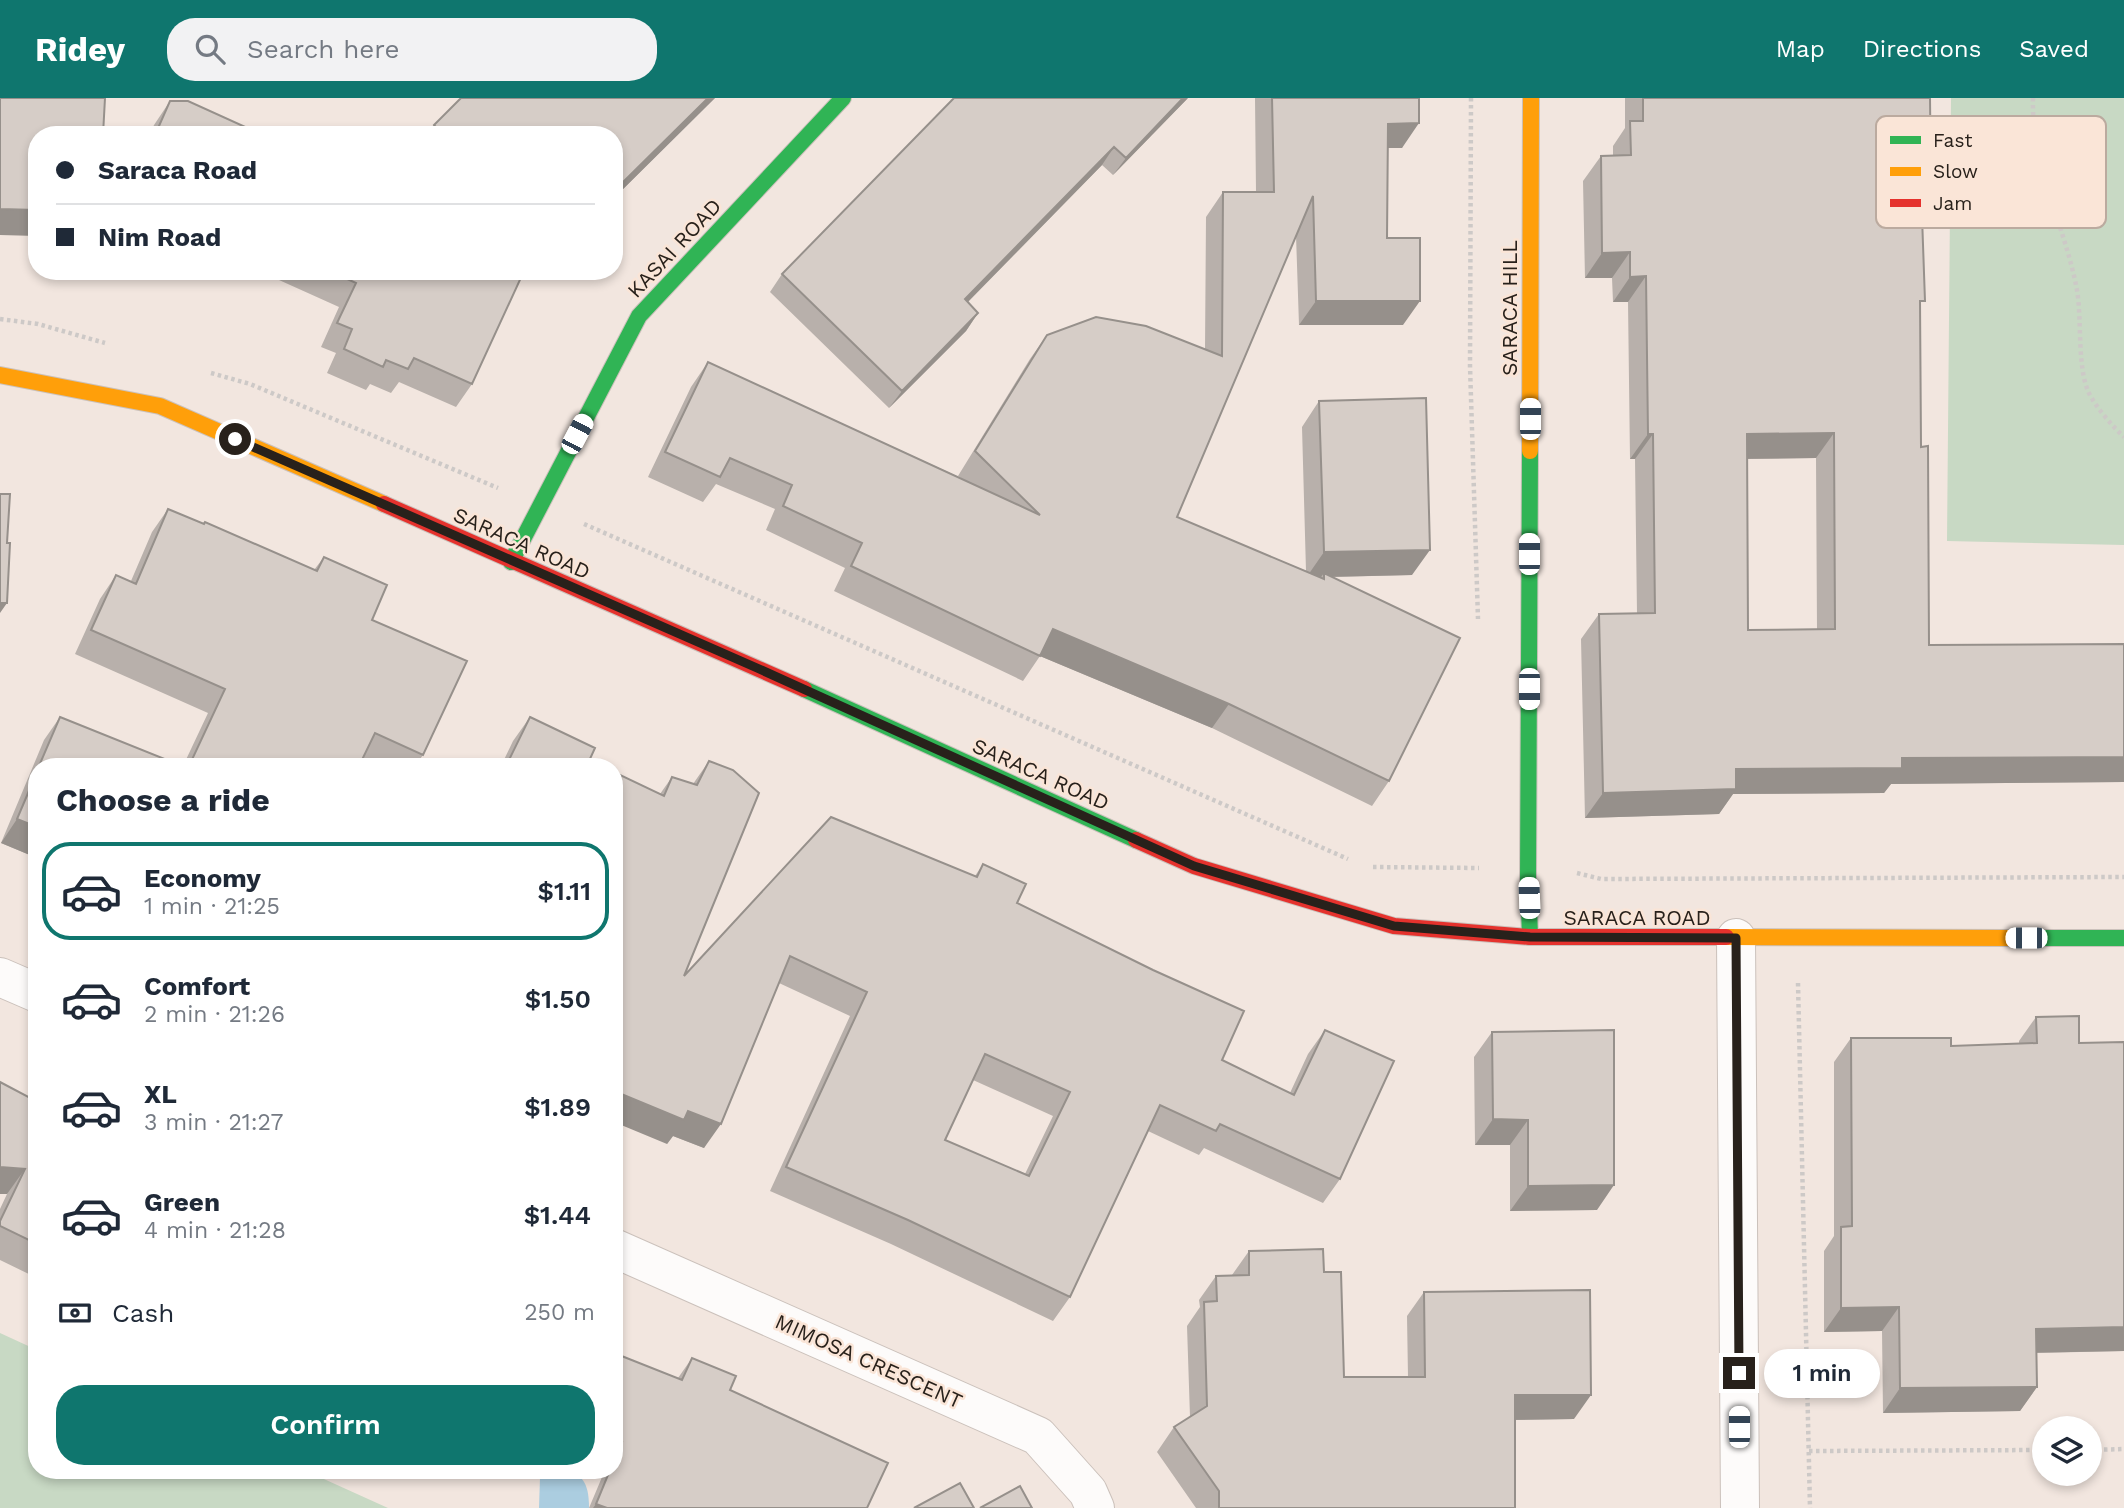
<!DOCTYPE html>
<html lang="en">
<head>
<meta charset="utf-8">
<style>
	:root { --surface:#fff; --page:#f2f2f3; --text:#1f2937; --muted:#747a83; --line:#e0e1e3; --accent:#0f766e }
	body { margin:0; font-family:"Work Sans",sans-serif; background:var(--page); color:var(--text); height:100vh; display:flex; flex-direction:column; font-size:26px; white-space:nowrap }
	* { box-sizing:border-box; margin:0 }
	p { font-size:23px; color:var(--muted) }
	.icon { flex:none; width:38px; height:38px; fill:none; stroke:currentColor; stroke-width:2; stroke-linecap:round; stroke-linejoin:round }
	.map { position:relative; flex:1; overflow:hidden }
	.details { position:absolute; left:28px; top:660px; width:595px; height:721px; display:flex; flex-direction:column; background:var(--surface); border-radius:28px; box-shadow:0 4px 10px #0003 }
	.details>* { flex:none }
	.hud { position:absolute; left:28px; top:28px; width:595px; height:154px; border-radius:28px; box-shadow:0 4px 10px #0003; display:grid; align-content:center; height:154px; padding:0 28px; background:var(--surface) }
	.tools { position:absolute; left:2032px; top:1318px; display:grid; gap:14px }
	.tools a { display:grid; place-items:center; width:70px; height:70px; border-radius:50%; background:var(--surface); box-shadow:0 4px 10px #0003; font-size:35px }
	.end { position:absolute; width:32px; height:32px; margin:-16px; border:9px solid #28211b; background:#fff; box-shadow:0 0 0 4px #fff }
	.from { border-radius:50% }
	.bubble { position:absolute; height:49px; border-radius:24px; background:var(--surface); box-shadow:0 4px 10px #0003; font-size:23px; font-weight:600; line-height:49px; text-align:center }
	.car { position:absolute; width:21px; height:42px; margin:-21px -10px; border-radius:9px; box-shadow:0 0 5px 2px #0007; background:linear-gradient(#fff 24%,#345 0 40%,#fff 0 76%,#345 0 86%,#fff 0) }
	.hud b { display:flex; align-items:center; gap:24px; height:66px; font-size:26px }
	.hud b+b { border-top:2px solid var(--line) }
	.hud i { width:18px; height:18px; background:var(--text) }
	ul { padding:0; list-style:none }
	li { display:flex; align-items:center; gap:21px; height:98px; margin:0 14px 10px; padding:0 14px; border:4px solid transparent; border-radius:28px }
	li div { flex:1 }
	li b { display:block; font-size:26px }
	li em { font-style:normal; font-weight:600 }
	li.on { border-color:var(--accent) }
	li>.icon { width:63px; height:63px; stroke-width:1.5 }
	h2 { padding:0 28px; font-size:32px; line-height:84px }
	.pay { display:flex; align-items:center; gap:18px; height:77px; padding:0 28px; font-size:26px }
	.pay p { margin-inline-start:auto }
	.action { display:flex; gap:14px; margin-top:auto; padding:14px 28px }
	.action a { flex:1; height:80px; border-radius:28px; background:var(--accent); color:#fff; font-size:28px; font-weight:600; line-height:80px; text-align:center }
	header { display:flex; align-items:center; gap:42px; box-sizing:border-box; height:98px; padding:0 35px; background:var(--accent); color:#fff }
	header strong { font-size:33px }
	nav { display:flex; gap:38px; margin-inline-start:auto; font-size:24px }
	.search { width:490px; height:63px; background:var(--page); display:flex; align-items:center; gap:18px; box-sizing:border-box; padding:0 24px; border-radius:28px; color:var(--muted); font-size:26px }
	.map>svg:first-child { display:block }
</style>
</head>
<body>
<header>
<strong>Ridey</strong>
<div class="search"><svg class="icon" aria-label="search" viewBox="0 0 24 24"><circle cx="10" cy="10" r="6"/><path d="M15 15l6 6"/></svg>Search here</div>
<nav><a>Map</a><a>Directions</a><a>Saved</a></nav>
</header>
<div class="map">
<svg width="2124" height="1410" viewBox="0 0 2124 1410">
	<rect width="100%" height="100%" fill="#f2e6df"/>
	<!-- green -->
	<path fill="#c8d9c4" d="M1951,0H2124V447L1947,443Z
		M0,1235L37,1252V1372H304L388,1410H0Z"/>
	<!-- water -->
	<path fill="#abcde0" d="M555,1372C582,1372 589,1384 589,1410H539L540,1380Z"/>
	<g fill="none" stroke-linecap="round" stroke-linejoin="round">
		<defs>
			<path id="street" d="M1736,840L1740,1410
				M0,879L37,895
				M614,1150L1038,1338L1088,1394L1095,1410"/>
			<path id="fast" d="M1530,353L1528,780L1530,839
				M511,464L639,218L843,0
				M804,591L1136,742
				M2015,840H2124"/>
			<path id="slow" d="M0,277L160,308L384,406
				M1530,353L1531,0
				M1726,839L2015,840"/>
			<path id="jam" d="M384,406L804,591
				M1136,742L1194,768L1394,828L1530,839H1726"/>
		</defs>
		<!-- street casing -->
		<use href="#street" stroke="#cbc1bb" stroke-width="40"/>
		<!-- fast casing -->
		<use href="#fast" stroke="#cbc1bb" stroke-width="18"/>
		<!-- slow casing -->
		<use href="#slow" stroke="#cbc1bb" stroke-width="18"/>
		<!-- jam casing -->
		<use href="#jam" stroke="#cbc1bb" stroke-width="18"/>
		<!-- path -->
		<path stroke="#cdc9c7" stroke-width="4.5" stroke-dasharray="3.5 3.5" stroke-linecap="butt" d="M1471,0L1470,268L1478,521
			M2033,0C2031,66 2065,128 2077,192C2082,222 2077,266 2088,293C2094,307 2113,329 2124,339
			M0,221L38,226L105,245
			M211,275L250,286L498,390
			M584,426L1348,761
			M1373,769L1479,770
			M1577,775L1601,781L2124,779
			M1798,885L1810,1410
			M2090,1352L2124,1351
			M1809,1353L2044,1352"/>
		<!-- street -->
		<use href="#street" stroke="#fdfbfa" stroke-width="38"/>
		<!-- fast -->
		<use href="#fast" stroke="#30b455" stroke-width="16"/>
		<!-- slow -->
		<use href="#slow" stroke="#ff9f0a" stroke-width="16"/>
		<!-- jam -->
		<use href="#jam" stroke="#e5322d" stroke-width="16"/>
	</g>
	<!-- wall -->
	<path fill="#b8b0ab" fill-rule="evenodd" d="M461,0H715L614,100V37H427L434,27Z
		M1188,0L1113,77L1102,67L968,204L978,215L966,233L889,310L770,194L782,176Z
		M1255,0H1419L1402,50H1388L1387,140L1403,227H1299L1296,137L1177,419L1306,473L1302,329L1319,303L1412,477L1332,479L1389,683L1372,708L1212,630L1040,558L1023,583L834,493L845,470L766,432L775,411L716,386L703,404L648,379L691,289L708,264L961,380L958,378L1030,261L1047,237L1205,251L1206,119L1223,94H1256Z
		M1625,0H1930L1922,103L1920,210L1921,349L1929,547L2124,546V684L1891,686L1884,695L1733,696L1719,716L1585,720L1581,541L1599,516L1637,515L1635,361H1630L1628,204H1613L1612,180H1585L1583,83L1601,58H1613V48L1625,30ZM1816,360L1817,531L1748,532L1747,361Z
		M170,3L263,37H149L154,27Z
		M259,173H524L472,286L456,309L399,284L391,295L370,286L366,292L327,275L336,255L321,249L339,209Z
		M168,411L314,472L324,459L372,522L423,657L415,668H381L363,660L359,668H183L208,615L75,556L100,501L116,477L131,483L152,434Z
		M60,619L182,668H37V760L1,745L44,642Z
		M530,619L589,663L601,668H501L513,643Z
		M709,663L684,878L975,778L983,766L1017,805L1222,962L1290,995L1308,956L1325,932L1340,1081L1323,1105L1204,1050L1199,1057L1148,1033L1070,1199L1053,1223L891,1146L770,1093L850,918L779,885L704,1050L673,1038L667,1046L660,696L672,679L693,686ZM973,982L1053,1018L1025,1076L945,1042Z
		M2036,919L2079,945L2124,944V1253L2036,1255L2037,1289L2020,1313L1883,1315L1882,1233L1824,1234V1153L1834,1138V964L1851,940L1951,948L2019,946V943Z
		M1492,934L1597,1112L1510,1113V1047H1475L1474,959Z
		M37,982V1180L0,1162V1111L7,1096L28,999Z
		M1249,1153L1324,1174L1344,1279H1408L1407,1218L1424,1194L1574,1321L1515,1322V1410H1196L1157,1354L1174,1329L1190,1319L1187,1228L1200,1209L1199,1202L1216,1178L1232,1177Z
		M614,1255L678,1280L692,1260L730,1292L867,1410H589L605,1372H614Z"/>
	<!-- shaded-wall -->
	<path fill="#96908b" d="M708,0H715L614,100V93Z
		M1183,0H1188L1113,77L1126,60Z
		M1419,25L1402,50H1371L1388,26Z
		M1114,49L1102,67L953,219L965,201Z
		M1921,90H1931L1913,115Z
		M0,111L37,112V138L0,137Z
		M1630,154L1612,180H1585L1602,155Z
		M1646,178L1628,204H1613L1630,179Z
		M1316,203H1420L1403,227H1299Z
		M978,215L966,233L889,310L902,293Z
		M1834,335L1816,360L1729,361L1747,336Z
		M1648,336H1653L1635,361H1630Z
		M1430,452L1412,477L1324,479V475L1321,479L1306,480L1324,454Z
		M0,505H7L0,515Z
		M1053,531L1229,606L1212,630L1035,556Z
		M2124,659V684L1891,686L1884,695L1733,696L1719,716L1585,720L1603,695L1736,671L1902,660Z
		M17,721L37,729V760L1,745Z
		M614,993L688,1013L721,1026L704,1050L673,1038L667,1046L614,1024Z
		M1493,1021L1528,1022L1510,1047H1475Z
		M0,1069L25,1071L7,1096H0Z
		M1614,1087L1597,1112L1510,1113L1528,1088Z
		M1899,1209L1882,1233L1824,1234L1841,1210Z
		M2124,1229V1253L2019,1255L2036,1231Z
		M2037,1289L2020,1313L1883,1315L1900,1290Z
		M1515,1297H1591L1574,1321L1498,1322Z
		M614,1341L622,1344L614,1355Z
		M596,1406L607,1410H593Z"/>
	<!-- building -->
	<path fill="#d6cdc7" stroke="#96908b" stroke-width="2" fill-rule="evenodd" d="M0,0H105L103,37H37V112L0,111Z
		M461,0H708L614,93V37H443L434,27Z
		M954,0H1183L1126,60L1114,49L965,201L978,215L902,293L782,176Z
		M1272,0H1419V25L1388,26L1387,140H1420V203H1316L1313,98L1177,419L1324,481V475L1460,540L1389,683L1229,606L1053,531L1040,558L851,468L862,445L783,408L792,387L730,360L720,379L665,354L708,264L1040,417L975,353L1047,237L1096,219L1146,228L1222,258L1223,94H1274Z
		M1643,0H1930L1931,90H1921L1925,203H1920L1921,349L1928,348L1929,547L2124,546V659L1902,660V670L1736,671V691L1603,695L1599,516L1655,515L1653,336H1648L1646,178L1630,179V154L1602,155L1601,58L1631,57L1630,23H1643ZM1834,335L1835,531L1748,532L1747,336Z
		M170,3H188L263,37H155Z
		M330,173H524L472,286L414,260L408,271L386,262L383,269L344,251L352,231L337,225L356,185Z
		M1426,300L1430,452L1324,454L1319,303Z
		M0,396H10L7,445H10L7,505H0Z
		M168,411L204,426L205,424L317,473L324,459L387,487L372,522L467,563L423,657L375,635L359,668H189L225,591L91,532L116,477L136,486Z
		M60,619L182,668H39Z
		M530,619L595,650L589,663L601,668H506Z
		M709,663L733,672L759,695L684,878L831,719L977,779L983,766L1026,786L1017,805L1153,872L1244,913L1222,962L1294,997L1325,932L1394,963L1340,1081L1220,1026L1216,1033L1160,1007L1070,1199L908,1122L786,1069L867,894L790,858L721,1026L688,1013L684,1022L614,993V674L664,698L672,679L697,687ZM985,956L1070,994L1029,1078L945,1042Z
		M37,674V729L17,721Z
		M2079,918V945L2124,944V1229L2036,1231L2037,1289L1900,1290L1899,1209L1841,1210V1129L1852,1128L1851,940H1951V948L2037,945L2036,919Z
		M1614,932V1087L1528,1088V1022L1493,1021L1492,934Z
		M0,984L32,1001L37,992V1146L0,1128V1123L25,1071L0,1069Z
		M1323,1151L1324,1174H1341L1344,1279H1425L1424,1194L1590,1192L1591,1297H1515V1410H1219V1393L1174,1329L1207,1308L1204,1204L1217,1203L1216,1178L1249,1177V1153Z
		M614,1255L682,1282L692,1260L736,1278L730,1292L888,1365L867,1410H607L596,1406L610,1372H614V1363L622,1344L614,1341Z
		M960,1385L974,1410H914Z
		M1020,1388L1032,1410H980Z"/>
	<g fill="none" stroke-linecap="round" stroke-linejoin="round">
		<!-- route -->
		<path stroke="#28211b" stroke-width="9" d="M235,341L757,570L1194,768L1394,828L1530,839L1736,840L1739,1275"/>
	</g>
	<g text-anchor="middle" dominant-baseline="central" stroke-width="5" stroke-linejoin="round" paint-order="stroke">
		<!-- street labels -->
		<g font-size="21" fill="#28211b" stroke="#fae5d7">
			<text transform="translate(674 150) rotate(-47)">KASAI ROAD</text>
			<text transform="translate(1509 210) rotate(-90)">SARACA HILL</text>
			<text transform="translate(522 445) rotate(24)">SARACA ROAD</text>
			<text transform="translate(1041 676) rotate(24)">SARACA ROAD</text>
			<text x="1637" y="819">SARACA ROAD</text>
			<text transform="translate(869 1263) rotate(24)">MIMOSA CRESCENT</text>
		</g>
	</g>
	<!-- legend -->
	<rect x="1876" y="18" width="230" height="112" rx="10" fill="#fae5d7" stroke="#bbaa9f" stroke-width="2"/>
	<rect x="1890" y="38" width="31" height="8" fill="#30b455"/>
	<rect x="1890" y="69" width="31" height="9" fill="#ff9f0a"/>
	<rect x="1890" y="101" width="31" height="8" fill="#e5322d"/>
	<g font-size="19" fill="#28211b">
		<text x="1933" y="49">Fast</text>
		<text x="1933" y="80">Slow</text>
		<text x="1933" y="112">Jam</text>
	</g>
</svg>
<div class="tools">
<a><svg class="icon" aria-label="layers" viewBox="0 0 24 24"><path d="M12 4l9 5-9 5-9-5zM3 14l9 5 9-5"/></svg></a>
</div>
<i class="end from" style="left:235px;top:341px"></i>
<i class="end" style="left:1739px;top:1275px"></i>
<div class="bubble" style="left:1764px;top:1251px;width:116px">1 min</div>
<i class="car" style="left:1530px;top:321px;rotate:0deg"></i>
<i class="car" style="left:577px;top:336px;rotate:28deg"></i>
<i class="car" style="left:1529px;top:456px;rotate:0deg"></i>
<i class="car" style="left:1529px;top:591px;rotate:180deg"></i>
<i class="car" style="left:1529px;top:800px;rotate:358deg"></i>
<i class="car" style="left:2026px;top:840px;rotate:270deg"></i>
<i class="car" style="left:1739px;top:1329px;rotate:0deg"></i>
<div class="hud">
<b><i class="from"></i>Saraca Road</b>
<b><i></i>Nim Road</b>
</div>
<section class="details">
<h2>Choose a ride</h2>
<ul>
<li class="on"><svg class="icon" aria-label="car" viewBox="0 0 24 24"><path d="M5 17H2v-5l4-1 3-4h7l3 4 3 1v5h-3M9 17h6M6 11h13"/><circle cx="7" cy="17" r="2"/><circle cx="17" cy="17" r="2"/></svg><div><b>Economy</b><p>1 min · 21:25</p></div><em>$1.11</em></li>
<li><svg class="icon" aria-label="car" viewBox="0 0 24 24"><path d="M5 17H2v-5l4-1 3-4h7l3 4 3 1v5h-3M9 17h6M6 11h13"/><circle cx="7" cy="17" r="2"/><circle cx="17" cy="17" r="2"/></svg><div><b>Comfort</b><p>2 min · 21:26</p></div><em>$1.50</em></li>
<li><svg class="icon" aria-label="car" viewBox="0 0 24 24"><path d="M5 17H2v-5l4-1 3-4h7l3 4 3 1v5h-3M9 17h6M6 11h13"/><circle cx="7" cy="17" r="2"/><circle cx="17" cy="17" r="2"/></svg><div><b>XL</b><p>3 min · 21:27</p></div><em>$1.89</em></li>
<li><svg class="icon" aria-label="car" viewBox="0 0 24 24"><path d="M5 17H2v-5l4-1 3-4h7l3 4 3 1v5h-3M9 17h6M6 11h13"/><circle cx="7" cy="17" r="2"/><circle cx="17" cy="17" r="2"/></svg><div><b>Green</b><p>4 min · 21:28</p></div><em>$1.44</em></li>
</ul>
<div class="pay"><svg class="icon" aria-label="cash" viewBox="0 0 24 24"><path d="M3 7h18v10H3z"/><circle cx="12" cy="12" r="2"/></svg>Cash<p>250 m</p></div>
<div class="action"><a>Confirm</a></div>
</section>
</div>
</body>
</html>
